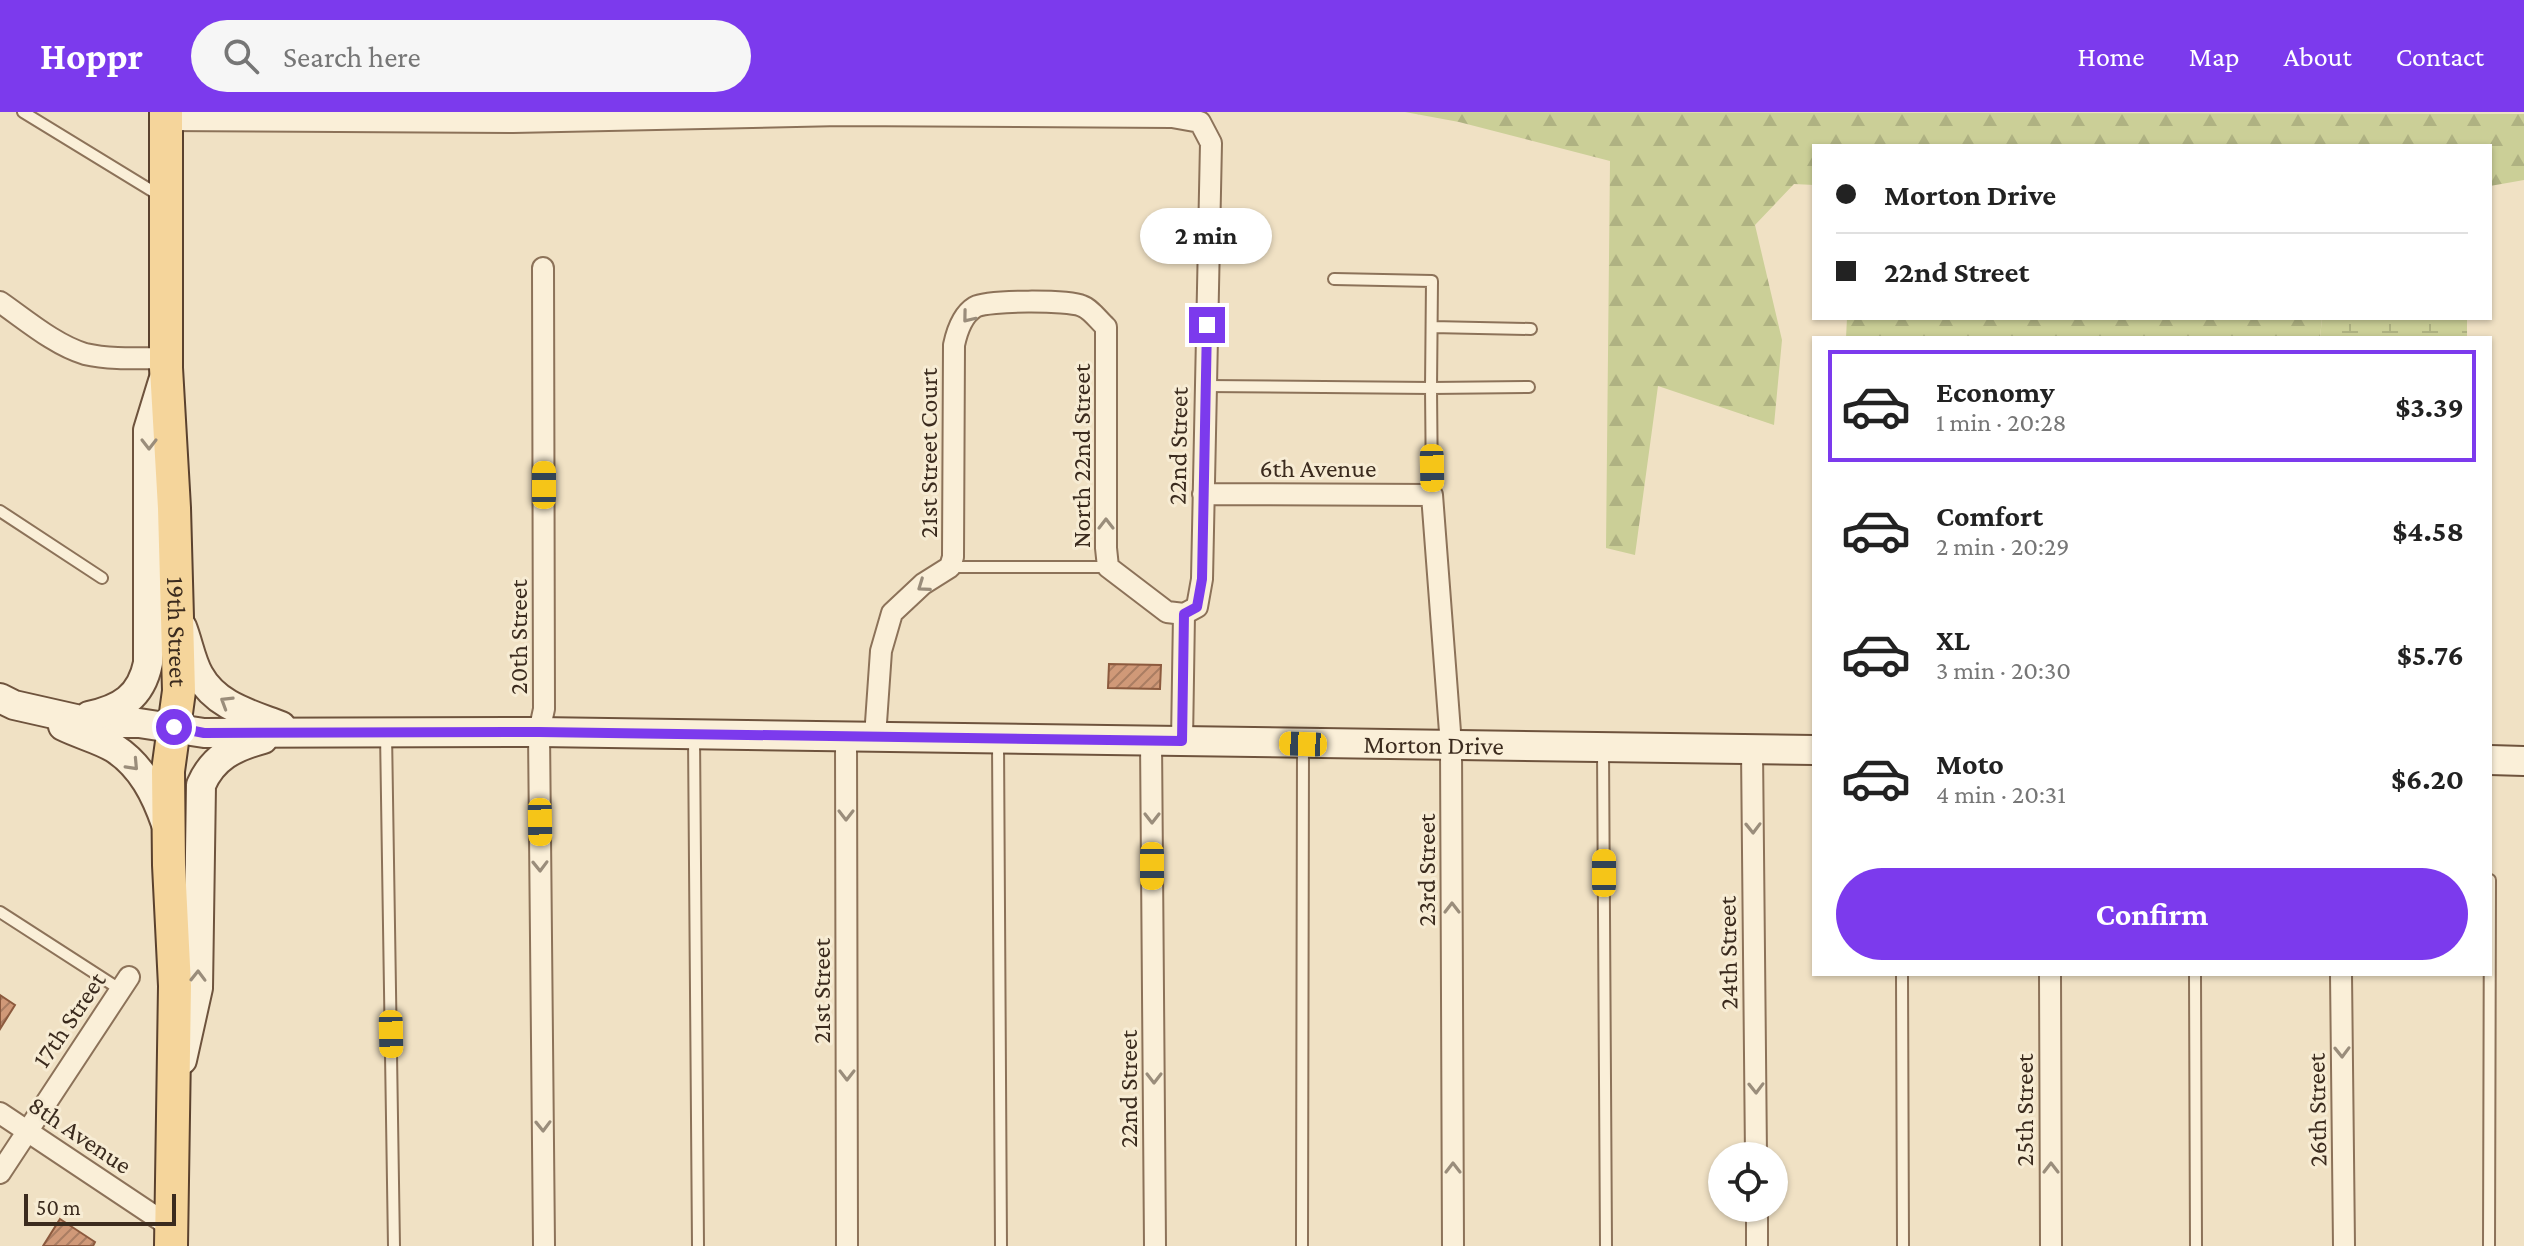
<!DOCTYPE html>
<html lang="en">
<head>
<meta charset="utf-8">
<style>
	:root { --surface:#fff; --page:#f6f6f6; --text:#222; --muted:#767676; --line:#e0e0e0; --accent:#7c3aed }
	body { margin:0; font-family:"Crimson Pro",serif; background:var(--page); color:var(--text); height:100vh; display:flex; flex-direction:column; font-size:30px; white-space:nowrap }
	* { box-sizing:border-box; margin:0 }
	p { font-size:26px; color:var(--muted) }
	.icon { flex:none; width:44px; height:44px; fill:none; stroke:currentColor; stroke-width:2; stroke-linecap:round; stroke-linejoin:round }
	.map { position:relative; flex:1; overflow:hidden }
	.details { position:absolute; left:1812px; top:224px; width:680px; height:640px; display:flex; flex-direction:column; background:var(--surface); border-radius:0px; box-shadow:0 2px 6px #0004 }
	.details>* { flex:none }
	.hud { position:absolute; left:1812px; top:32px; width:680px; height:176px; border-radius:0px; box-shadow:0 2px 6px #0004; display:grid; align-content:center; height:176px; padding:0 24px; background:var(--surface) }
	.buttons { position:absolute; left:1708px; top:1030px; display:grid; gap:16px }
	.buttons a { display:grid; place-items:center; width:80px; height:80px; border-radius:50%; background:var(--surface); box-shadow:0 2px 6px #0004; font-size:40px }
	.scale { position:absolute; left:24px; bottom:20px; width:152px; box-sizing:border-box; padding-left:8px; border:4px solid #3b2b1e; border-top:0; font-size:22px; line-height:28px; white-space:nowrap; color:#3b2b1e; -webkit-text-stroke:6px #f7ecd4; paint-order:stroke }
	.end { position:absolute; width:36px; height:36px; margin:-18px; border:10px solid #7c3aed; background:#fff; box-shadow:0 0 0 4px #fff }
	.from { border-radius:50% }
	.bubble { position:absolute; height:56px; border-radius:28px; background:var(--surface); box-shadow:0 2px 6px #0004; font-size:26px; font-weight:700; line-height:56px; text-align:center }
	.car { position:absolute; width:24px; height:48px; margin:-24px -12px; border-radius:10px; box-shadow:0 0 6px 2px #0007; background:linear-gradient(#f5c518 24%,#345 0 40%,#f5c518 0 76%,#345 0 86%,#f5c518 0) }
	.hud b { display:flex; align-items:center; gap:28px; height:76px; font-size:30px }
	.hud b+b { border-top:2px solid var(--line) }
	.hud i { width:20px; height:20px; background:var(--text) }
	ul { padding:14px 0 0; list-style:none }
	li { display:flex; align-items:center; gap:24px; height:112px; margin:0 16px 12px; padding:0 8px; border:4px solid transparent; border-radius:0px }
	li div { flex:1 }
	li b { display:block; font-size:30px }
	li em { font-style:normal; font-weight:700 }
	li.current { border-color:var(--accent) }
	li>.icon { width:72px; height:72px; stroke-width:1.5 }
	.primary-button { display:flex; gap:16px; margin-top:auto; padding:16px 24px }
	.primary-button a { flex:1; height:92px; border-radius:48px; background:var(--accent); color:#fff; font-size:32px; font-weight:700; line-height:92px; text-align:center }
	header { display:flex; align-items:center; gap:48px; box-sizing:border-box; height:112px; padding:0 40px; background:var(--accent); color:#fff }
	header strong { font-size:38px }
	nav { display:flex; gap:44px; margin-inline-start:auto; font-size:28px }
	.search { width:560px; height:72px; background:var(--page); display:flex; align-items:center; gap:20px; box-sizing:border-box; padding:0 28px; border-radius:44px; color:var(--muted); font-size:30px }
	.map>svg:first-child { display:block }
</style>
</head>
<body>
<header>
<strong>Hoppr</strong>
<div class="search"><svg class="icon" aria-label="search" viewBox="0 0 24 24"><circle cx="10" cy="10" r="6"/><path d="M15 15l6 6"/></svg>Search here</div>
<nav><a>Home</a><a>Map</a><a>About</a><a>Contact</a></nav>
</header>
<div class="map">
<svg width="2524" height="1134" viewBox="0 0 2524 1134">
	<defs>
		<pattern id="forest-firs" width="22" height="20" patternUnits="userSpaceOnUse" patternTransform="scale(2)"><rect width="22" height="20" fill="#cbcf97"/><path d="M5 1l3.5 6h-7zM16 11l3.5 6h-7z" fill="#afb282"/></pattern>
		<pattern id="wetland-marsh" width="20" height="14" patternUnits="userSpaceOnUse" patternTransform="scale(2)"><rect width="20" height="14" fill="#cbcf97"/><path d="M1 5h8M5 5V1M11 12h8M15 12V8" fill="none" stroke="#afb282"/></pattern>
		<pattern id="building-hatch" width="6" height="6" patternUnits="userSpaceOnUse" patternTransform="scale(2)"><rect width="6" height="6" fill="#d09978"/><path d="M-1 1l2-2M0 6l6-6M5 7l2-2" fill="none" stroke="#aa7d62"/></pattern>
	</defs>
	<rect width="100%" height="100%" fill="#f0e1c4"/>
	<!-- forest -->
	<path fill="url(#forest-firs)" d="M1405,0L2524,2V68L2490,74V34H1814V73L1794,72L1755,113L1782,228L1774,313L1658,274L1635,443L1606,436L1610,49L1459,10Z
		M1847,206H2322L2320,226H1846Z"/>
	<!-- wetland -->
	<path fill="url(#wetland-marsh)" d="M2322,206H2467V226H2320Z"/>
	<!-- building -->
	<path fill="url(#building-hatch)" stroke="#8c5a3e" stroke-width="2" d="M1109,552L1161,553L1160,577L1108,576Z
		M0,883L15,893L0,917Z
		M60,1107L95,1130L93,1134H43Z"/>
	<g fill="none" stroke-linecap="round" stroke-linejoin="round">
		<defs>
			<path id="lane" d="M23,0L162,85
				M1334,167L1432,169L1431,276L1529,275
				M1432,215L1531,217
				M1205,274L1431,276L1432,383
				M0,399L102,466
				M950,455H1108
				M386,621L394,1134
				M694,624L698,1134
				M998,629L1001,1134
				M1603,638L1606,1134
				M0,800L121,878
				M1902,862L1903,1134
				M2195,862L2196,1134
				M1302,1134L1303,634
				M2489,1134L2490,768"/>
			<path id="street" d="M166,8L513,10L841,3L1172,5L1200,10L1211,31L1202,467L1197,495L1184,502L1182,629
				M543,156L544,597L539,620L544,1134
				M0,190C26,208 55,233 85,242C111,248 140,246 166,246
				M1203,382L1432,383L1451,633L1453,1134
				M846,625L847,1134
				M875,625L881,539L892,501L923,472L950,455L953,445L954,233C957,219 962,203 975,195C988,188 1068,188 1082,194C1091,197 1099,209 1106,215V436L1108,455L1167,500L1184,502
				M1151,628L1155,1134
				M1752,638L1756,1044
				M2050,862L2051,1134
				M2341,862L2344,1134
				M0,1001L171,1115
				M0,1061L129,865
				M1757,1096V1134"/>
			<g id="secondary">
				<path d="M182,515C188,530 191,549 199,563C216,594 250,602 281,614"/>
				<path id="s1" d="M0,586L14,593L76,607L103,611H139L204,621L539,620L1814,638"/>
				<path d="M89,604C121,597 141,585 148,551V318L163,269"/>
				<path d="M63,614C79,622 99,627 114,636C142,654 156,683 166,712"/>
				<path d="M2490,648L2524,649"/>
				<path d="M182,948L198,876L201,673C213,645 234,635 263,627"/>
			</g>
			<g id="primary">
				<path id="s2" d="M166,0V256L174,396L179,579L168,659L169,753L175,874L171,1134"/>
			</g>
		</defs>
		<!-- lane casing -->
		<use href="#lane" stroke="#8c7259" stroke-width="14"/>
		<!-- street casing -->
		<use href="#street" stroke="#8c7259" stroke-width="24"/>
		<!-- secondary casing -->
		<use href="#secondary" stroke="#6e533d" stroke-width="32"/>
		<!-- primary casing -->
		<use href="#primary" stroke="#5a412e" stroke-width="36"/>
		<!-- lane -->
		<use href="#lane" stroke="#faefd8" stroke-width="10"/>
		<!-- street -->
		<use href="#street" stroke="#faefd8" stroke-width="20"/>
		<!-- secondary -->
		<use href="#secondary" stroke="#faefd8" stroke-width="28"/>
		<!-- primary -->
		<use href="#primary" stroke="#f5d59b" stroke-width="32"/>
	</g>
	<!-- one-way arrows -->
	<defs><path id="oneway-chevron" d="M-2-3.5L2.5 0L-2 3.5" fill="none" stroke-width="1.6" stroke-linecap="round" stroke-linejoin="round" transform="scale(2)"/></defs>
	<g stroke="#9a8d7b">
		<use href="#oneway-chevron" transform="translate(968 205) rotate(129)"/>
		<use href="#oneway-chevron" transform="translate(149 332) rotate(90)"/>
		<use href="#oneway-chevron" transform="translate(1106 412) rotate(-90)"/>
		<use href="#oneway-chevron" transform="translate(923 474) rotate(145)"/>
		<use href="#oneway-chevron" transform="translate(226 590) rotate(-148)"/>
		<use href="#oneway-chevron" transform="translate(133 653) rotate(47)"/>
		<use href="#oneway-chevron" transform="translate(846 703) rotate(90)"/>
		<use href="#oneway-chevron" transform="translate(1152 706) rotate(90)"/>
		<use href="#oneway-chevron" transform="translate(1753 716) rotate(89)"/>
		<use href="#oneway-chevron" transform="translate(540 754) rotate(89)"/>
		<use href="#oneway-chevron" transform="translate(1452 796) rotate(-90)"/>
		<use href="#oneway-chevron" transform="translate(198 864) rotate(-89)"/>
		<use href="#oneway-chevron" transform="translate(2342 940) rotate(89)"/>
		<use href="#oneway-chevron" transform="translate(847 963) rotate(90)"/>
		<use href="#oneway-chevron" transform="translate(1154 966) rotate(90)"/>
		<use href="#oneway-chevron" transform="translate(1756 976) rotate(89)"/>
		<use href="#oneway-chevron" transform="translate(543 1014) rotate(89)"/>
		<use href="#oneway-chevron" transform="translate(1453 1056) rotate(-90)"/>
		<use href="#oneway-chevron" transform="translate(2051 1056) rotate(-90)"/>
	</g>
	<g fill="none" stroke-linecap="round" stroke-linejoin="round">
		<!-- route -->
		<path stroke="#7c3aed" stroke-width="10" d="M174,615L204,621L539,620L1182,629L1184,502L1197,495L1202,467L1207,213"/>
	</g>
	<g text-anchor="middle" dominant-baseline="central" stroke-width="6" stroke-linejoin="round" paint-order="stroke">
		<!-- street labels -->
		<g font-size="26" fill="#3b2b1e" stroke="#f7ecd4">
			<text transform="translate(1178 334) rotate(-89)">22nd Street</text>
			<text transform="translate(928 341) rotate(-90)">21st Street Court</text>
			<text transform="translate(1081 344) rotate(-90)">North 22nd Street</text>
			<text x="1318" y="356">6th Avenue</text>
			<text stroke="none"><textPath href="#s2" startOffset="520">19th Street</textPath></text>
			<text transform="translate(518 525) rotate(-90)">20th Street</text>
			<text stroke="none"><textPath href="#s1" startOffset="1438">Morton Drive</textPath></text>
			<text transform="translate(1426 758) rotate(-90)">23rd Street</text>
			<text transform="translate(1728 841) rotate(-91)">24th Street</text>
			<text transform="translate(821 879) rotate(-90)">21st Street</text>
			<text transform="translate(69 908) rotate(-56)">17th Street</text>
			<text transform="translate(1128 977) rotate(-90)">22nd Street</text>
			<text transform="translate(2024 998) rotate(-90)">25th Street</text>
			<text transform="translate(2317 998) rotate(-91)">26th Street</text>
			<text transform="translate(80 1023) rotate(34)">8th Avenue</text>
		</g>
	</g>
</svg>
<div class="buttons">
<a><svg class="icon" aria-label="locate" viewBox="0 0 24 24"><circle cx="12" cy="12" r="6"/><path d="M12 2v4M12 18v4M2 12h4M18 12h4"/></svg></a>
</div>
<div class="scale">50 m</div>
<i class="end from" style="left:174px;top:615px"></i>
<i class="end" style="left:1207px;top:213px"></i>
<div class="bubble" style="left:1140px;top:96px;width:132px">2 min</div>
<i class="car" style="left:1432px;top:356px;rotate:179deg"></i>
<i class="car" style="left:544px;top:373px;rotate:0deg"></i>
<i class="car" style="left:1303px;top:632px;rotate:272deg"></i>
<i class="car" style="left:540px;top:710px;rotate:179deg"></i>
<i class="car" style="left:1152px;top:754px;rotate:180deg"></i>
<i class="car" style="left:1604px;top:761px;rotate:0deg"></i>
<i class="car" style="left:391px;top:922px;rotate:179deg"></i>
<div class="hud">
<b><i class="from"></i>Morton Drive</b>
<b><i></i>22nd Street</b>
</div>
<section class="details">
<ul>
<li class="current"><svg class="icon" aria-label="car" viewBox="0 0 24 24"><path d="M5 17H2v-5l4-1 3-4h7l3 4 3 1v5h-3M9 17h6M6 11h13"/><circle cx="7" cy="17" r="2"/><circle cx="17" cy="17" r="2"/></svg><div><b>Economy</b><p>1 min · 20:28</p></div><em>$3.39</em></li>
<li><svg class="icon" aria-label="car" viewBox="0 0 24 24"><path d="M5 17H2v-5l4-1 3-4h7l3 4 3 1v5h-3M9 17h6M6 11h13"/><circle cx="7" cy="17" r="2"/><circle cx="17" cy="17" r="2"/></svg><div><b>Comfort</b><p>2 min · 20:29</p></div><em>$4.58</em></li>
<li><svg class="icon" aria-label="car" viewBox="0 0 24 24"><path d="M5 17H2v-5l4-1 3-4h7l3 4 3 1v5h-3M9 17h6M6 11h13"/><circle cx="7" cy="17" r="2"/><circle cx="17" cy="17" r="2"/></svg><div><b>XL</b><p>3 min · 20:30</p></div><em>$5.76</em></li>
<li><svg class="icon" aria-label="car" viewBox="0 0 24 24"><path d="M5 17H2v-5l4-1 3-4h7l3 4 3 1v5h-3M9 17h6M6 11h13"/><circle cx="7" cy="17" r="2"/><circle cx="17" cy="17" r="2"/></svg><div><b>Moto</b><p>4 min · 20:31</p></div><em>$6.20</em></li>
</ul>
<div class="primary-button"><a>Confirm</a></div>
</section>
</div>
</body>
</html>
